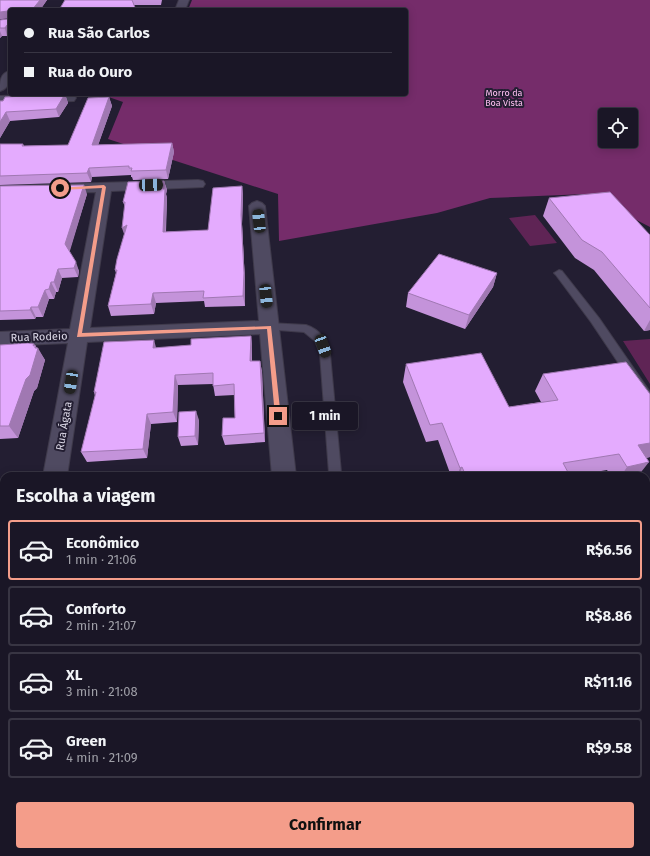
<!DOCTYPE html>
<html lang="pt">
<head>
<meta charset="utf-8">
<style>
	:root { --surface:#1a1626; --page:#272332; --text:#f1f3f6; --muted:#9f9fa7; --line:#383543; --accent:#f49d8a }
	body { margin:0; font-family:"Fira Sans",sans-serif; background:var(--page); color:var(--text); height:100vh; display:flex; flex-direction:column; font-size:15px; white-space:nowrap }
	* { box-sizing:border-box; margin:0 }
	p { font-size:13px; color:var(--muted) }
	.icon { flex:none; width:22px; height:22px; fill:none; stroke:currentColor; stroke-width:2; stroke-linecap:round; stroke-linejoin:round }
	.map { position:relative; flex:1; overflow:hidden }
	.details { position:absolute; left:0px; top:472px; width:650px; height:384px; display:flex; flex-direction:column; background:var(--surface); border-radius:12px 12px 0 0; box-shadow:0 2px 10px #0003,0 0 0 1px var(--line) }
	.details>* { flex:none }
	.hud { position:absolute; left:8px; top:8px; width:400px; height:88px; border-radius:4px; box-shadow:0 2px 10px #0003,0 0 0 1px var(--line); display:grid; align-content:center; height:88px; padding:0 16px; background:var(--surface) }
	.controls { position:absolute; left:598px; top:108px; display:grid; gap:8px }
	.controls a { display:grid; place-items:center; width:40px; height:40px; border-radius:4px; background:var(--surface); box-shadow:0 2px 10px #0003,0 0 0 1px var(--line); font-size:20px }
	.end { position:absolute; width:18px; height:18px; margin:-9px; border:5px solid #f49d8a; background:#111; box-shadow:0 0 0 2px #111 }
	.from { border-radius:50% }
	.bubble { position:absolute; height:28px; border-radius:4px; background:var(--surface); box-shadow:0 2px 10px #0003,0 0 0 1px var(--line); font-size:13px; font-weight:700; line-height:28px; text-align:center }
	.car { position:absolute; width:12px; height:24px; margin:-12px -6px; border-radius:5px; box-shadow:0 0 3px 1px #0007; background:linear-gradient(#222 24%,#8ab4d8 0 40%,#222 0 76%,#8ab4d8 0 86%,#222 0) }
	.hud b { display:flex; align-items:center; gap:14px; height:38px; font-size:15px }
	.hud b+b { border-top:1px solid var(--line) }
	.hud i { width:10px; height:10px; background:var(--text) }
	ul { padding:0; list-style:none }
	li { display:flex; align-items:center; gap:12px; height:60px; margin:0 8px 6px; padding:0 8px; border:2px solid var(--line); border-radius:4px }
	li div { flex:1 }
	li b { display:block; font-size:15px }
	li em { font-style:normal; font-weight:700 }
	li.active { border-color:var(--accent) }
	li>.icon { width:36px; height:36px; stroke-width:1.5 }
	h2 { padding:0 16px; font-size:18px; line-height:48px }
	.cta { display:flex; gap:8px; margin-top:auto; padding:8px 16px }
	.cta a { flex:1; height:46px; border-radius:4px; background:var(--accent); color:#111; font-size:16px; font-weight:700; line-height:46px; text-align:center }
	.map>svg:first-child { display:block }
</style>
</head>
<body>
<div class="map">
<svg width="650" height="856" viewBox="0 0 650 856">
	<rect width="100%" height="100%" fill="#231e32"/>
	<!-- green -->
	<path fill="#5f2455" d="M535,215L557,243L530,246L509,218Z
		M650,339V384L623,341Z"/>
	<!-- forest -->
	<path fill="#752c6a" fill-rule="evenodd" d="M192,0H650V227L586,194L490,198L437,213L279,241L278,194L108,139L123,102L100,94H406V10H188ZM605,115H631V141H605Z
		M650,565V856H182V852H646V566Z"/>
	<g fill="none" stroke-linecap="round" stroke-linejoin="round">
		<defs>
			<path id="service" d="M559,270L562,271L599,318L650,392V405L646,404L591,322L556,275L554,273Z
				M269,323L306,325C321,330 326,340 330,354L341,472L343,476H330L329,473L320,354L315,341L304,332L265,329L264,327L265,325Z
				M650,492V504L646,505V493Z"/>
			<path id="minor" d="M179,0H189L185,10H175Z
				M10,71C10,79 10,88 0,91C0,82 0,73 10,71Z
				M70,94L74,95L76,98L74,101L0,104V96Z
				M198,180L203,181L205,184L203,187L111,191L90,328L259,321L249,206L252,203L257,201L262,203L265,206L296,476H272L260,334L87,342L67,476H43L68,343L0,346V332L70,329L96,192L0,194V186Z
				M0,486H4V506H0Z
				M4,762V817L0,819V763Z"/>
		</defs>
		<!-- service casing -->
		<use href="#service" stroke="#3f3a4b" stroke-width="2"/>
		<!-- minor casing -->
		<use href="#minor" stroke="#3f3a4b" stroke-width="2"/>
		<!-- service -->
		<use href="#service" fill="#4f4a61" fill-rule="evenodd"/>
		<!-- minor -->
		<use href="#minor" fill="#4f4a61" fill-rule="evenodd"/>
	</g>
	<!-- wall -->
	<path fill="#c493da" d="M0,0H47L40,10H10V33L7,36H2L0,38V20L8,19V18L0,19Z
		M65,0H162L161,5H134Z
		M65,94L68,103L59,117L10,121L0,138V101Z
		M109,97L112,106L98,145L172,143L174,152L168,179L133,180L132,177H131V175L92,177L91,182L0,185V144H23L24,146L68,145Z
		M164,181L167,190L166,194L167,198L166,232L208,230L242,186L243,196L242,224L245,282V306L205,307L204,301L156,303L154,314L111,316L108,306L116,273L115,270L124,235L125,207L123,202Z
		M0,186L87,194L69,252L79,271L78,277L62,278L58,292H56L54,299H49L43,317H36L35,319L0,320Z
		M549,198L650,235V330L644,331L594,270L575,258L543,216Z
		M497,273L493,287L465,329L406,307L408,293Z
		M251,336L252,346V361H260L262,372L265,442L225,445L222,436L235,418L234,395L215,396L213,384L178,385L177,422L151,424L147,458L87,462L81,452L95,396L94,392L156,348L191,345Z
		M0,345H35L45,360L37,388L34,391L18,438L0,439Z
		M406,364L509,407L541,402L535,391L543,374L650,394V457L646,458L638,476H611L607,470L572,476H451L438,440L426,442L403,382Z
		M199,420L198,445L181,446L178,437Z"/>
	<!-- shaded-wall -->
	<path fill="#a078b2" d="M40,0H47L40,10H32Z
		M8,11L10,18L0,19V12Z
		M7,25L10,33L7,36L5,28Z
		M0,31L2,36L0,38Z
		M65,94L68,103L59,117L56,109Z
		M109,97L112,106L95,154L92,145Z
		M6,112L10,121L0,138V122Z
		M172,143L174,152L168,179L166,170Z
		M89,168L92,177L91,182L87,173Z
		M164,181L167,190L166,194L167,198L165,241L163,232V189Z
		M84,185L87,194L69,254L65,244Z
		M242,186L243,196L242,224L245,282V306L243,296L241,215Z
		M127,225L125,237L122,228Z
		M76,262L79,271L78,277L74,268Z
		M58,269L62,278L58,292L54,282Z
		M497,273L493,287L465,329L469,315Z
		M51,282L56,292L54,299L49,289Z
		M45,290L49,299L43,317L38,307Z
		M153,293L156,303L154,314L151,304Z
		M31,307L36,317L35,319L30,310Z
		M650,320V330L644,331Z
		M251,336L252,346L251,372L250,361Z
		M154,340L157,351L153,348Z
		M34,344L38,350V348L45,360L37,388L34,391L18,438L9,426Z
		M260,361L262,372L265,442L264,433Z
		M175,375L178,385L177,422L173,412Z
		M196,411L199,420L198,445L195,436Z
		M147,414L151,424L147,458L143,449Z
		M650,443V457L625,462L638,445Z
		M649,462L638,476H621L627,467Z
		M462,467L459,476H457L460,468Z
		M3,514L4,515V561L0,577V525Z
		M127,852H136V856H127Z"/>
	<!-- building -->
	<path fill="#e4abfe" stroke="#a078b2" d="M0,0H40L32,10H10V25H7L5,28H0V20L8,19V11L0,12Z
		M65,0H132L136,10H59Z
		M65,94L56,109L6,112L0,122V101H3L5,97Z
		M109,97L92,145L172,143L166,170L131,171L132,168H129V166L89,168L87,173L0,176V144H23L22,146L68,145L88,98Z
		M164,181L163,189H165L163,232L208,230L213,188L242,186L241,215L244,273L243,296L203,298L204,291L153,293L151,304L108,306L117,270H115L117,259L127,225L122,228L125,202H123L128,182Z
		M84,185L65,244L76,262L74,268L58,269L54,282H51L49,289L45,290L38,307H31L30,310L0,311V186Z
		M610,192L650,235V308L602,252L582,240L549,198Z
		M439,254L497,273L469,315L408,293Z
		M251,336L250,361H260L264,433L222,436L223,418H235L234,384L213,386V373L175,375L173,412L147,414L143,449L81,452L96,392H94L104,342L154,340L153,348L191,345V339Z
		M28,343L34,344L33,346L35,345V348H38L30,375L26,379L9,426H0V345Z
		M481,353L509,407L558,400L543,374L626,362L650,394V443L638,445L649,462L627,467L619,454L563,463L570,476H466L462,467L460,468L442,423L430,425L406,364Z
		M196,411L195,436L178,437L179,412Z
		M0,514H3L0,525Z
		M27,852H127V856H26Z"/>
	<!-- route -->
	<path fill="#f49d8a" d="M104,185L106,187L82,333L271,326L281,418L278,419L275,416L267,329L77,337L102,188L60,190L57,188Z"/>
	<g text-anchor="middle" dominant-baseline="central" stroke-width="4" stroke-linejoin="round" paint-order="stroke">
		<!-- far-park labels -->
		<g font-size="9" fill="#fdbef0" stroke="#231e32">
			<text x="504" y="93">Morro da<tspan x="504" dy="10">Boa Vista</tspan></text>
		</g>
		<!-- street labels -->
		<g font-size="11" fill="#dcd9e7" stroke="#231e32">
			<text transform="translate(39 337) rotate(-2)">Rua Rodeio</text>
			<text transform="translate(64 426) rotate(-80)">Rua Ágata</text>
		</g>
	</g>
</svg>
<div class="controls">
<a><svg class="icon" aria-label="locate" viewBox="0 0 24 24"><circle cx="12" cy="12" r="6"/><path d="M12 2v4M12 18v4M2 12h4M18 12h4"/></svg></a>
</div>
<i class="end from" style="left:60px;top:188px"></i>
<i class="end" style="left:278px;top:416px"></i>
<div class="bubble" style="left:292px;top:402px;width:66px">1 min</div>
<i class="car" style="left:151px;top:185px;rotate:88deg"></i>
<i class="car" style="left:259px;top:221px;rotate:354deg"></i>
<i class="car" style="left:266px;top:296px;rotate:174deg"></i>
<i class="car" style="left:323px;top:346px;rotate:160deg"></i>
<i class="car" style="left:71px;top:382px;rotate:189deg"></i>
<div class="hud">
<b><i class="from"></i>Rua São Carlos</b>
<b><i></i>Rua do Ouro</b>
</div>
<section class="details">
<h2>Escolha a viagem</h2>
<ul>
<li class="active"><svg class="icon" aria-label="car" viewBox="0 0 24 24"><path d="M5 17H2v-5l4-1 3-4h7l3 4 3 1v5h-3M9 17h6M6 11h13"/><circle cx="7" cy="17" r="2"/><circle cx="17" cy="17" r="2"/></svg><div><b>Econômico</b><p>1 min · 21:06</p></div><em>R$6.56</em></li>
<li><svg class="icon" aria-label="car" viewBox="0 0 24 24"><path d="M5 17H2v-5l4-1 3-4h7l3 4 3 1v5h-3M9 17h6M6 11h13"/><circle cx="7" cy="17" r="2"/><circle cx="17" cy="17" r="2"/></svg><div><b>Conforto</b><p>2 min · 21:07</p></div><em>R$8.86</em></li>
<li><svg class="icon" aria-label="car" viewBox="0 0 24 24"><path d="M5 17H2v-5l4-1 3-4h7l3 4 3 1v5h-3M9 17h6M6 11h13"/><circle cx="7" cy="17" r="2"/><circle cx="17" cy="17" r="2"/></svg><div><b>XL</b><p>3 min · 21:08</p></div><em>R$11.16</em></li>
<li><svg class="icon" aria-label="car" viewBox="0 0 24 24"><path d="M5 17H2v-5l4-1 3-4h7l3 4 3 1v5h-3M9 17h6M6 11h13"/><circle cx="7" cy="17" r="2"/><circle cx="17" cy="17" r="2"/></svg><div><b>Green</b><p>4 min · 21:09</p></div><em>R$9.58</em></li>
</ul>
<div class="cta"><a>Confirmar</a></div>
</section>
</div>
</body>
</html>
